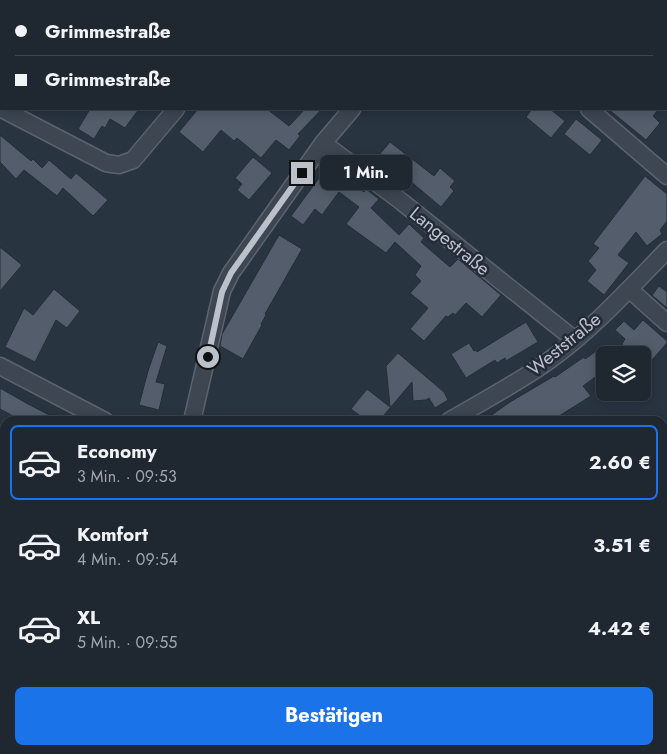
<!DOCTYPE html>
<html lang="de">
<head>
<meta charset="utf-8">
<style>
	:root { --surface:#1f2731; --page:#272f39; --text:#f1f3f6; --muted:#a1a5ab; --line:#3c444d; --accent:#1a73e8 }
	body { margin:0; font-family:Jost,sans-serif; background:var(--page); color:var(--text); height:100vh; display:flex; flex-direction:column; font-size:19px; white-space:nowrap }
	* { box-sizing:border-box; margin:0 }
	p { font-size:16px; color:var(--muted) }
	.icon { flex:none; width:28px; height:28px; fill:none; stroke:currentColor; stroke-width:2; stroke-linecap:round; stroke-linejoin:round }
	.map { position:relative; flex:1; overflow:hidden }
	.panel { position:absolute; left:0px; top:416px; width:668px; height:339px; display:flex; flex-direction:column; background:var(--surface); border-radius:15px 15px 0 0; box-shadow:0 2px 12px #0003,0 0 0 1px var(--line) }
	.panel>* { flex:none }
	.banner { position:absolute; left:0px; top:0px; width:668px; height:110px; box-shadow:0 2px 12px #0003,0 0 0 1px var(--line); display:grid; align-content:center; height:110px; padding:0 15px; background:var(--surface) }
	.fabs { position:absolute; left:596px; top:346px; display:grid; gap:10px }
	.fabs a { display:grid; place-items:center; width:55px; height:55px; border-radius:8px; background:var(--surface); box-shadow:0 2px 12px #0003,0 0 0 1px var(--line); font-size:25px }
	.end { position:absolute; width:22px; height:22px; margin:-11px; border:6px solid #bac1cb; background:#111; box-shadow:0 0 0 2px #111 }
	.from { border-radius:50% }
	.bubble { position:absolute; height:35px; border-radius:8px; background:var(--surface); box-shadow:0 2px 12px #0003,0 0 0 1px var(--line); font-size:16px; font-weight:700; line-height:35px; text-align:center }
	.banner b { display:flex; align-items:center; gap:18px; height:48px; font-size:19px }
	.banner b+b { border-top:1px solid var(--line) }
	.banner i { width:12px; height:12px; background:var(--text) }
	ul { padding:9px 0 0; list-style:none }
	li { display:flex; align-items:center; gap:15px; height:75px; margin:0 10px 8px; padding:0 5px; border:2px solid transparent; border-radius:8px }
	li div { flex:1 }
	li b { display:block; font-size:19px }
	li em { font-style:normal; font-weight:700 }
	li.on { border-color:var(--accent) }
	li>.icon { width:45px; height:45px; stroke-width:1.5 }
	.cta { display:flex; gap:10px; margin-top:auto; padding:10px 15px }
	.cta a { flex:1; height:58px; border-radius:8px; background:var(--accent); color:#fff; font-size:20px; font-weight:700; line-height:58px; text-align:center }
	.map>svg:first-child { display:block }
</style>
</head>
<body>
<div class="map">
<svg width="667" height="754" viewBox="0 0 667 754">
	<rect width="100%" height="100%" fill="#293441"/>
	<!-- building -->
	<path fill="#535d6b" stroke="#242d38" d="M90,109H139L125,128L110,119L105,128L102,126L94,139L78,129Z
		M198,109H267L289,126L305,109H322L298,134L300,136L289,150L276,140L261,158L237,138L234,141L221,130L203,152L179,132Z
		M532,109H550L565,121L551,138L526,117Z
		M608,109H659L653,116L660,123L646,140Z
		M576,119L602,140L590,155L564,134Z
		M0,135L31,161L33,159L42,168L49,160L71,179L76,173L108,200L93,216L63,188L57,196L24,170L16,179L0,162Z
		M390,142L434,176L440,168L455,181L450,187L454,191L441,207L379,155Z
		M253,157L272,173L249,200L237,190L242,184L235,178Z
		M328,166L364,192L366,189L379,199L371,208L399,235L409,224L424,238L421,242L450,267L458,259L501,295L482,317L466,303L455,315L453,313L448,317L446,316L424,341L410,329L428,308L410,293L421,281L415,275L421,266L395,242L386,253L346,224L359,207L339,192L322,215L315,209L303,225L291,216Z
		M645,176L667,194V221L660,230L662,234L647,246L636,232L618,255L629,263L604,295L587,281L596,270L588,261L599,248L593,244Z
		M279,235L302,249L265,314L266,315L261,324L262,325L243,359L220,346L222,334Z
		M0,247L22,265L0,291Z
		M659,286L667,292V308L652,295Z
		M54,289L80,311L67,328L56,320L35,362L5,347L24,308L33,315Z
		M643,320L667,341V343L652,360L639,348L633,354L622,344L625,339L615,330L624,321L634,330Z
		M526,322L538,342L506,361L505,358L497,363L495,360L466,378L451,354L469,343L474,351L476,350L477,352Z
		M158,342L167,346L156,382L165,384L159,410L139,405L148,371Z
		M599,349L605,357V370L583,386L591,396L551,421H483L510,402L554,376L555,377L584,357L585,359Z
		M398,353L444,392L448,400L435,408L429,398L426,400L413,401L412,382L379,421H367L351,409L367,389L390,407L386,366Z
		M0,388L28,404L61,421H22L0,409Z"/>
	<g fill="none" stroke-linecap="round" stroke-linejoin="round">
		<defs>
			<path id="minor" d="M359,0L360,1
				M462,0L464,1
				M32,1L33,0
				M304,1L307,0
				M447,1L449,0
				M2,109L106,163L119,165L133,160L176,109
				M589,109L667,176
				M323,143L402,202L575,340
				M629,289L667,323
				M0,366L105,421
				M192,421L222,291L231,273L323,143L352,109
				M449,421C481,402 516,384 547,362C590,332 630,288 667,250
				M662,467L667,463
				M662,613L667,611
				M0,632L5,629
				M568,750L571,754
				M202,754L207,750
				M454,754L458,750"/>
		</defs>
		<!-- minor casing -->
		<use href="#minor" stroke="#5b646e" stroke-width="19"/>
		<!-- minor -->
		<use href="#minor" stroke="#3d4651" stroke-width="16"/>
	</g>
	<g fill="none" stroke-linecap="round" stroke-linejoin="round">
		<!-- route -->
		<path stroke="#bac1cb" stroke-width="6" d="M208,357L222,292L231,273L302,173"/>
	</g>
	<g text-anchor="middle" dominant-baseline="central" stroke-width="5" stroke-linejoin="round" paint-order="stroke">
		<!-- street labels -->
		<g font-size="19" fill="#bac1cb" stroke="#222b36">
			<text transform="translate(450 241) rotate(39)">Langestraße</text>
			<text transform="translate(564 344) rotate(-39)">Weststraße</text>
		</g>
	</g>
</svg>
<div class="fabs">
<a><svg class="icon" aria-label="layers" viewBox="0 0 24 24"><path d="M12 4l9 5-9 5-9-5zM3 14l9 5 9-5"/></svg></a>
</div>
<i class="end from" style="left:208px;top:357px"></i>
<i class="end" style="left:302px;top:173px"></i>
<div class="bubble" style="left:320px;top:155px;width:92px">1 Min.</div>
<div class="banner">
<b><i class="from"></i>Grimmestraße</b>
<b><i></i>Grimmestraße</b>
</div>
<section class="panel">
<ul>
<li class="on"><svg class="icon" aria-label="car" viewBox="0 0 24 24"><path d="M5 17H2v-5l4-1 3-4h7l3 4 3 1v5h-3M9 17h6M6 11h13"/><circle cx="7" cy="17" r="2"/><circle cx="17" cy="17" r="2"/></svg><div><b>Economy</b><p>3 Min. · 09:53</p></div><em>2.60 €</em></li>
<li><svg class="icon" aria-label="car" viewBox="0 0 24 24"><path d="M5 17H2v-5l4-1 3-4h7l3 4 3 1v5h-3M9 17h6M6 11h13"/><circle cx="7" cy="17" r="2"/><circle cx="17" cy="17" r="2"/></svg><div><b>Komfort</b><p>4 Min. · 09:54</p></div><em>3.51 €</em></li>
<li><svg class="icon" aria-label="car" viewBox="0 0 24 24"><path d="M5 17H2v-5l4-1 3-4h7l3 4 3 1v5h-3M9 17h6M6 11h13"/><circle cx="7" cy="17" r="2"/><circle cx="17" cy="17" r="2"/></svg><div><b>XL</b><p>5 Min. · 09:55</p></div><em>4.42 €</em></li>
</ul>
<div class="cta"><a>Bestätigen</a></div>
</section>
</div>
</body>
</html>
